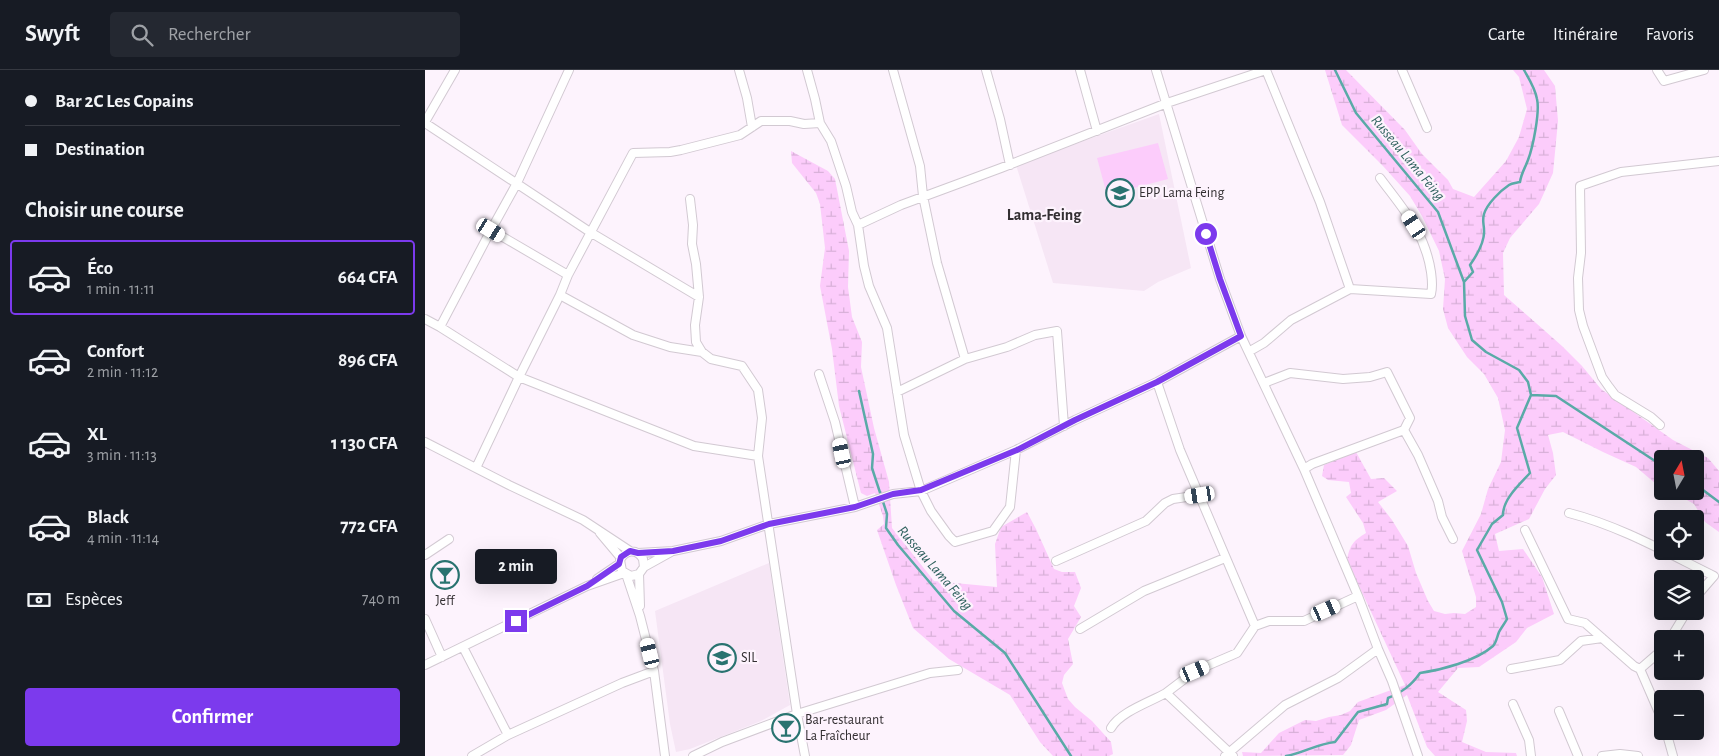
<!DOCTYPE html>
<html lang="fr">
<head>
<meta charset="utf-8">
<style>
	:root { --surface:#171b24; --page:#242831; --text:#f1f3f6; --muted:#9ea1a6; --line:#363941; --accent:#7c3aed }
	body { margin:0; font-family:"Alegreya Sans",sans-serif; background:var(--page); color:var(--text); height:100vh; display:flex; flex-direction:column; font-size:19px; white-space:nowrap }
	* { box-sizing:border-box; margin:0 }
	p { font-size:16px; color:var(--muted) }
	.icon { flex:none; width:28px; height:28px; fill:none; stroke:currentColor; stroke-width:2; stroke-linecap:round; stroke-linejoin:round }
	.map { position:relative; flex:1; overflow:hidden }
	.side { display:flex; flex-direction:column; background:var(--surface); width:425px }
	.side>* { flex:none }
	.banner { display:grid; align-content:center; height:110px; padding:0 25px; background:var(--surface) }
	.needle { width:32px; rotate:10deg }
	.controls { position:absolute; left:1229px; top:380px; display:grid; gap:10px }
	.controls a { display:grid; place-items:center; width:50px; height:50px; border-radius:5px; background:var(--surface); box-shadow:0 5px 20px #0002; font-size:25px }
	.end { position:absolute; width:22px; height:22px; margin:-11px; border:6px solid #7c3aed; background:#fff; box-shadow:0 0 0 2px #fff }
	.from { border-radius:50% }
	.bubble { position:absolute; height:35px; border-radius:5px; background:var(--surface); box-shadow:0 5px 20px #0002; font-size:16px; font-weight:600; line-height:35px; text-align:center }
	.car { position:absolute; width:15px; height:30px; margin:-15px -8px; border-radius:6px; box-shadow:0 0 4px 1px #0007; background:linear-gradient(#fff 24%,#345 0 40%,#fff 0 76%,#345 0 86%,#fff 0) }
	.banner b { display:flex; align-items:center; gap:18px; height:48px; font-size:19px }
	.banner b+b { border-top:1px solid var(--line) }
	.banner i { width:12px; height:12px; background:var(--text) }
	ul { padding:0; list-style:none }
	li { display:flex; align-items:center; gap:15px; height:75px; margin:0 10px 8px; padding:0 15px; border:2px solid transparent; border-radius:5px }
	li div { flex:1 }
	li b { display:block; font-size:19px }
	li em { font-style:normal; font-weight:600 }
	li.active { border-color:var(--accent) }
	li>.icon { width:45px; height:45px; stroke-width:1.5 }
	h2 { padding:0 25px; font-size:22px; line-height:60px }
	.pay { display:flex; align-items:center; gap:12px; height:55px; padding:0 25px; font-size:19px }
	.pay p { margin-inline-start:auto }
	.primary-button { display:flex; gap:10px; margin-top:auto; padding:10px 25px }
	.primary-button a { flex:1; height:58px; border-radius:5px; background:var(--accent); color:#fff; font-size:20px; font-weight:600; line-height:58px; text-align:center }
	header { display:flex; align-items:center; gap:30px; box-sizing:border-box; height:70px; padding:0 25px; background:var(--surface); border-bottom:1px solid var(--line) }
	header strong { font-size:24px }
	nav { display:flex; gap:28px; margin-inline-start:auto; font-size:18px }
	.search { width:350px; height:45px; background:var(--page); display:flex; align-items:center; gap:12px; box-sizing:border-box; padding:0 18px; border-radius:5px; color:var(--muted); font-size:19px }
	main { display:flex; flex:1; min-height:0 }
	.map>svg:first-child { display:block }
</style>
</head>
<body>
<header>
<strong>Swyft</strong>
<div class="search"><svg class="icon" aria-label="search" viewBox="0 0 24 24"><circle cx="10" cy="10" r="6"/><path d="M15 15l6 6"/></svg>Rechercher</div>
<nav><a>Carte</a><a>Itinéraire</a><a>Favoris</a></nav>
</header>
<main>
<section class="side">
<div class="banner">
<b><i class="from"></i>Bar 2C Les Copains</b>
<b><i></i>Destination</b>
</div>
<h2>Choisir une course</h2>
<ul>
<li class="active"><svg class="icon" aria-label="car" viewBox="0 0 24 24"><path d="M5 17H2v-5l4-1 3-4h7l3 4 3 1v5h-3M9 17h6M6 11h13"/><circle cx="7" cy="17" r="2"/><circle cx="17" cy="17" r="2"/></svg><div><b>Éco</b><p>1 min · 11:11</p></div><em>664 CFA</em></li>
<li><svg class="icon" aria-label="car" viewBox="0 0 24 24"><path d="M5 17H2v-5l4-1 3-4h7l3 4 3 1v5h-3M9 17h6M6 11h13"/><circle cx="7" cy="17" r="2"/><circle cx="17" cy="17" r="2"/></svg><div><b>Confort</b><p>2 min · 11:12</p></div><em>896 CFA</em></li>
<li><svg class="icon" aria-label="car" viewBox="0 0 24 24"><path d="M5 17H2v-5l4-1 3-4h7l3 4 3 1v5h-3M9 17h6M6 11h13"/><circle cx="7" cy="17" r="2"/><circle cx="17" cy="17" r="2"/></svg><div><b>XL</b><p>3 min · 11:13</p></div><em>1 130 CFA</em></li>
<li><svg class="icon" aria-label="car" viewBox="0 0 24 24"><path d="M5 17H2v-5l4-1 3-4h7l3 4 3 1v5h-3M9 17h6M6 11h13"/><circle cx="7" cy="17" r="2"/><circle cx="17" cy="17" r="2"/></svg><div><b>Black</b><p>4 min · 11:14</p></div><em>772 CFA</em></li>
</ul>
<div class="pay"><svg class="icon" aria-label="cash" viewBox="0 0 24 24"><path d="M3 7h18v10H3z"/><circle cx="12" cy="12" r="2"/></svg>Espèces<p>740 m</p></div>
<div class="primary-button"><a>Confirmer</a></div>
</section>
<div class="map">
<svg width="1294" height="686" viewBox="0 0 1294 686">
	<defs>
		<pattern id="wetland-marsh" width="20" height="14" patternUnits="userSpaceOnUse" patternTransform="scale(1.25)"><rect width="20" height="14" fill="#fcccfb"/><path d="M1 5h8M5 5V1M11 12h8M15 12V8" fill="none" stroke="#d8b0d8"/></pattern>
	</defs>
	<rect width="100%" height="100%" fill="#fdf3fd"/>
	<!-- built -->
	<path fill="#f6e6f5" d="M734,44L766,198L733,212L719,221L628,213L591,95Z
		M344,493L365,635L336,651L265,679L251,682L245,654L230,541Z"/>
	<!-- wetland -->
	<path fill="url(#wetland-marsh)" d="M900,0H921L980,60L997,84L1023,110L1028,119L1049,127L1081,91L1094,67L1102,39L1094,7L1088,0H1119L1130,16L1133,51L1128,103L1114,134L1085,168L1078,183L1079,225L1137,276L1157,296L1176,319L1248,370L1283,388L1294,401V462L1280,452L1269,434L1253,425L1243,421H1270V389H1238L1237,419L1211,397L1178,382L1138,362L1123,365L1128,383L1131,405L1120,419L1104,449L1070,464L1074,481L1098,479L1117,507L1129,544L1102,558L1091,572L1054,597L1033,598L1013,622L1041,640L1042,651L1037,672L1061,682L1091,683L1092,686H1010L1002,677L982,625L961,640L934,650L926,675L918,685L818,686L817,682L836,683L854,663L880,650L891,651L904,647L916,645L925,641L933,632L980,615L922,490C925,475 928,471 941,463L938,453L921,427L926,423L924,412L903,410L897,406L899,395L931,382L946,409L959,408L972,421L953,432L967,450L983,476L991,503L1003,531L1009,541L1020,544L1029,543L1040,544L1051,537V527L1037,481L1056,444L1063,419L1076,392L1080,360L1073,328L1059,304L1042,287L1023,258L1018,239L1020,209L1014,181L997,146L985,126L958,96L917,55Z
		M366,81L403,101L410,109L424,181L423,217L427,247L437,272L436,297L449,358L464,412L467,458L509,511L572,517L570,474L576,457L602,442L611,459L629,499L637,502H650L656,518L649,536L656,547L643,569L648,594L639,605L637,613L643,629L650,637L667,651L686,672L688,684L684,686H628L615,672L585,625L524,589L488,558L471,515L452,460L459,454L458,446L450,423L442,426L436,423L414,336L407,279L395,216L400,178L395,134L391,123L367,93Z"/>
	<!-- garden -->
	<path fill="#fcccfb" d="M733,73L743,109L682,125L672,88Z"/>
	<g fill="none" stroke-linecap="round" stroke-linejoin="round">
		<!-- stream -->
		<path stroke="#5aaaa7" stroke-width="2.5" d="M1039,212L1048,202L1045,195C1052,185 1060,172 1059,160C1059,154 1057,151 1059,144C1062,134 1075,121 1084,115C1087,113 1091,113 1095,112C1096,104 1100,98 1103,90C1108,77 1115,42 1112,29C1110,18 1104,9 1099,0
			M434,321L448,384L447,398L462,444L461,458L473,475L529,541L580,583L646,686
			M1106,325L1131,326L1230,391L1238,401
			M1270,414L1294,432
			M861,686C878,683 892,674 910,672L933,642L962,634L963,628C977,622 986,616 995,603C1016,600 1051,591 1068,576C1071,573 1072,567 1074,562C1076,558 1080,553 1082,549L1077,532L1052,480L1067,454L1078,445C1078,429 1094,415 1105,403L1092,358L1106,325L1103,312L1094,300L1061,282L1047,270L1040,246L1039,212L1013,142L931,43L910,0"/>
		<defs>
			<path id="minor" d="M314,0L322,28L327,57
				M382,0L390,29L395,53
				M468,0L495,96L498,126L512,193L540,289
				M561,0L575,49L585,95
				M655,0L672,61
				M731,0L795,209L816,266L879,399L933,526L953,579L967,611L993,686
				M841,0L895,132L925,219
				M977,0L1002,58
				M1232,0L1239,11L1279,0
				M0,52L30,0
				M0,53L165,162L274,227
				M265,129L268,155L267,174L271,194L274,227L270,255L271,272L277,282
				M433,155L476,135L576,98L742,33L841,0
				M143,205L66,160L92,113L144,0
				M135,225L208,265L245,277L277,282L286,289L317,296L333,320L337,348L333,386L372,644L297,672L268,686
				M0,249L15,257L94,307L269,376L333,386
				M15,257L66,160
				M825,281L839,273L866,250L925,219L1006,224C1008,216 1007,210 1006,202C1000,162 978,139 955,108
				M394,304L410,352L430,437
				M732,312L755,380L830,556L812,583L770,601L741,623L808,686
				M839,313L865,303L918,309L945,307L962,302L985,348L979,360L887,394L879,399
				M472,322L540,289L582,277L610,265L632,261L639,356
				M1235,355L1226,347L1190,325L1184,317L1177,307L1158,256L1154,240L1153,208L1156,183L1155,116L1196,102L1294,91
				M979,360L993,385L1013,431L1017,447L1028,469
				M0,372L84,415L158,450L205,481
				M51,398L94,307L135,225L143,205L208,83L245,82L256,80L315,65L336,51H365L379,54L395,53L406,71L421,116L427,142L433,155L439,196L444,216L462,258L479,365L496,421L506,441L524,466L530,472L568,461L585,437L591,380
				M1144,443C1195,456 1242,483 1289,506L1270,528
				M1100,460L1143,549L1160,553L1209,596L1215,599L1238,652
				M175,463L196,488
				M213,483L248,481L296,471L344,454L430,437L468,424L496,421L591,380L650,350L732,312L816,266
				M0,485L24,469
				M631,491L721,451L740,433L748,429L775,425
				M219,497L246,482
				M201,504L215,546L229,601L240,686
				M214,504L206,506L197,501L195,490C201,479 212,479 218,489L219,497L214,504L215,536
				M172,509L194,494
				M0,549L17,587
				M830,556L844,551H879L933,526
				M655,559L719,521L800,488
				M1245,569L1262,541
				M38,577L83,665
				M0,595L162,516L199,503
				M1086,599L1135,590L1156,571L1177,568
				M1215,599L1238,579
				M1088,634L1104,670L1106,686
				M1134,641L1153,686
				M686,658C695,642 725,632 741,623
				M1241,661L1248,686
				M47,686L83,665L197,613L229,601
				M380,686L372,644L505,603L533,600
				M800,686L860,635L913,608L953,579
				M1177,686L1195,684L1213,686"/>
		</defs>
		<!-- minor casing -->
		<use href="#minor" stroke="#d2c9d2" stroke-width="10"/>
		<!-- minor -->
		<use href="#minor" stroke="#fff" stroke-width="8"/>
	</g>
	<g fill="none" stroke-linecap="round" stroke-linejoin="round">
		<!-- route -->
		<path stroke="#7c3aed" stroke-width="6" d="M91,551L162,516L194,494L196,487L205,481L213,483L248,481L296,471L344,454L430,437L468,424L496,420L592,380L650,350L732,312L816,266L795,209L781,164"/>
	</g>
	<!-- icons -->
	<defs>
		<symbol id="school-ring" viewBox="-11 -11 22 22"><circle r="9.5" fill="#fdf3fd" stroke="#297370" stroke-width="1.5"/><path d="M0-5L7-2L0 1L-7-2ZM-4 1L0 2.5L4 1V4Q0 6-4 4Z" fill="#297370"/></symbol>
		<symbol id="bar-ring" viewBox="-11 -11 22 22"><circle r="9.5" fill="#fdf3fd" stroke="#297370" stroke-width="1.5"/><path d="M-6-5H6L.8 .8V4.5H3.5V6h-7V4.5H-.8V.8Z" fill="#297370"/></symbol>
		<symbol id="university-ring" viewBox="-11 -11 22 22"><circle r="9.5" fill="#fdf3fd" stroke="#297370" stroke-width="1.5"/><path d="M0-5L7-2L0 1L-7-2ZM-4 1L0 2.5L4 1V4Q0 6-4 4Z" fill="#297370"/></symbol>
	</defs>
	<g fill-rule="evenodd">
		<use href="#school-ring" x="679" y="107" width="32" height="32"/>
		<use href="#bar-ring" x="4" y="489" width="32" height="32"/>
		<use href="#university-ring" x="281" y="572" width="32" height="32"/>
		<use href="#bar-ring" x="345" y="642" width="32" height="32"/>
	</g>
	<g text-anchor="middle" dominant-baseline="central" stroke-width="4.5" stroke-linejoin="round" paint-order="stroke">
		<!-- poi labels -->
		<g font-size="14" fill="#332f32" stroke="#fdf3fd" text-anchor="start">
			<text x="714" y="123">EPP Lama Feing</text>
			<text x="20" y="531" text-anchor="middle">Jeff</text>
			<text x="316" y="588">SIL</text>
			<text x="380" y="650">Bar-restaurant<tspan x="380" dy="16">La Fraîcheur</tspan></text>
		</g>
		<!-- water labels -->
		<g font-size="15" font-style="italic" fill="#2f615e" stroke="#fdf3fd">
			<text transform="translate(983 88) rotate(50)">Russeau Lama Feing</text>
			<text transform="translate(510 498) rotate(49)">Russeau Lama Feing</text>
		</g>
		<!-- quarter labels -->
		<g font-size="16" font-weight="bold" fill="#332f32" stroke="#fdf3fd">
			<text x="619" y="145">Lama-Feing</text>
		</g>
	</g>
</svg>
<div class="controls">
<a><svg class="needle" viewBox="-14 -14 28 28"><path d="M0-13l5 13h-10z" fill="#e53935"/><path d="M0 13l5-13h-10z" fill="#9ea1a6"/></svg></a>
<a><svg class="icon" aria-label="locate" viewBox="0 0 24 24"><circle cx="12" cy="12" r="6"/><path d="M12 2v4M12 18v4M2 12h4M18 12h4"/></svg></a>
<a><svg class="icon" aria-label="layers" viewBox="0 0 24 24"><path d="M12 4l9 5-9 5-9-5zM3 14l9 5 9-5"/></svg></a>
<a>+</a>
<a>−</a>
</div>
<i class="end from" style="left:781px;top:164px"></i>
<i class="end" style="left:91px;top:551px"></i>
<div class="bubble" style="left:50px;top:479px;width:82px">2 min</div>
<i class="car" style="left:989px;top:155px;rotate:327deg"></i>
<i class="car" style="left:66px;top:160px;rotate:121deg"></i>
<i class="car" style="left:417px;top:383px;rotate:348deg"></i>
<i class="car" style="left:775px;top:425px;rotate:261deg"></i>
<i class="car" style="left:901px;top:540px;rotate:66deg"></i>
<i class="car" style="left:225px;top:583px;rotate:346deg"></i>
<i class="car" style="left:770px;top:601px;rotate:67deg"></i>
</div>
</main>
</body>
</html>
